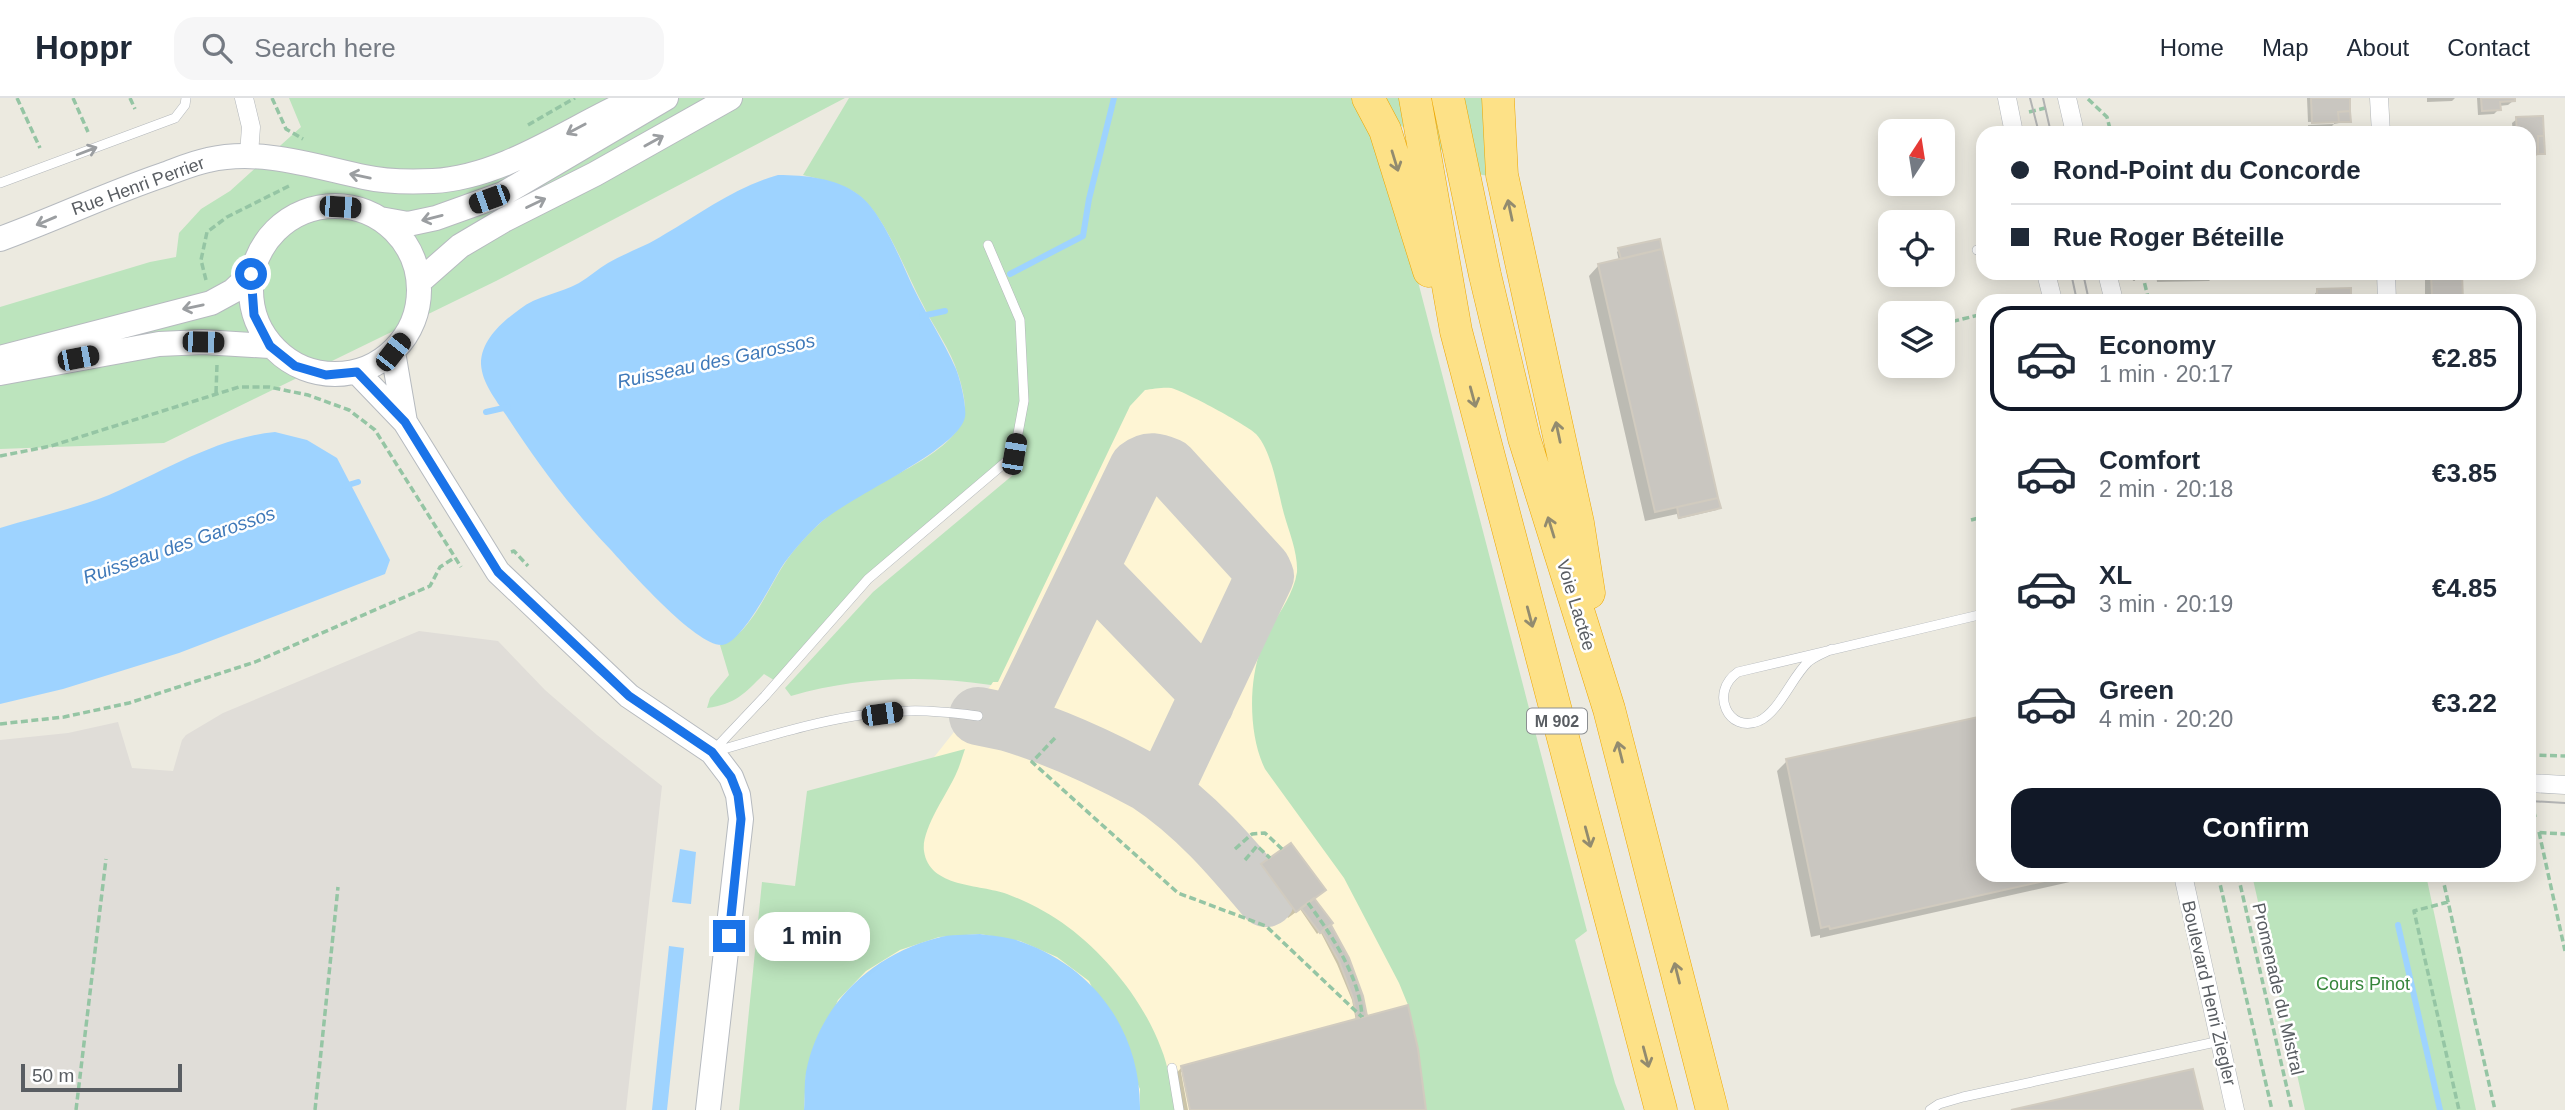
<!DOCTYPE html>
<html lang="en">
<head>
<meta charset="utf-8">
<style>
	:root { --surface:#fff; --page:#f6f6f7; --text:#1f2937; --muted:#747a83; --line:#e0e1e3; --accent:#111827 }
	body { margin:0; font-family:Helvetica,sans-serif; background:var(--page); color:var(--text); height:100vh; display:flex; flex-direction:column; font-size:26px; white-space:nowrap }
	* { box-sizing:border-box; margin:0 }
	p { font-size:23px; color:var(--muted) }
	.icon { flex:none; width:38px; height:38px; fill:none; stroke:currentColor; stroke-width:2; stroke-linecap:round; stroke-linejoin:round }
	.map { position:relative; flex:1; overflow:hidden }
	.details { position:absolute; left:1976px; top:196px; width:560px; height:588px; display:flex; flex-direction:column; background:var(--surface); border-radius:21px; box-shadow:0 4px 18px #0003 }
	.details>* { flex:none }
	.banner { position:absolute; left:1976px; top:28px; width:560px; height:154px; border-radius:21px; box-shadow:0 4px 18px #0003; display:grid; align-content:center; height:154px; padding:0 35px; background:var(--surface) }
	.needle { width:46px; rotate:12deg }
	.tools { position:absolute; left:1878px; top:21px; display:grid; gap:14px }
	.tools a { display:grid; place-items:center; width:77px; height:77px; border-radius:14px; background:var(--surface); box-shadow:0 4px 18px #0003; font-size:35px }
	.scale { position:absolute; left:21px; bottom:18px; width:161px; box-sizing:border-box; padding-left:7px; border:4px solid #595d62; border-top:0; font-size:19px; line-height:24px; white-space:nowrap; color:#595d62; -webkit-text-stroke:5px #fff; paint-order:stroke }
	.end { position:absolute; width:32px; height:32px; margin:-16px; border:9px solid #1a73e8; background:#fff; box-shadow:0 0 0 4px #fff }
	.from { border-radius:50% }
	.bubble { position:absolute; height:49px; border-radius:21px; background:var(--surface); box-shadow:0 4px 18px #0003; font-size:23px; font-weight:700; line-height:49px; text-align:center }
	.car { position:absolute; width:21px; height:42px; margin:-21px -10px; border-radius:9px; box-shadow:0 0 5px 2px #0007; background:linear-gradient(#222 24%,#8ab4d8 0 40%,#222 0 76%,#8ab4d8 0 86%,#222 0) }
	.banner b { display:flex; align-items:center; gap:24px; height:66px; font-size:26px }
	.banner b+b { border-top:2px solid var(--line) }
	.banner i { width:18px; height:18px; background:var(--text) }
	ul { padding:12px 0 0; list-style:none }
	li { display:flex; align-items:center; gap:21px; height:105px; margin:0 14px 10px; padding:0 21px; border:4px solid transparent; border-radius:21px }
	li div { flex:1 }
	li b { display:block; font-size:26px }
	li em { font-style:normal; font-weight:700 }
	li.on { border-color:var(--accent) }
	li>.icon { width:63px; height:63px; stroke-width:1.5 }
	.action { display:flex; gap:14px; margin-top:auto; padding:14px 35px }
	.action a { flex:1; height:80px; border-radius:21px; background:var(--accent); color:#fff; font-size:28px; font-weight:700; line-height:80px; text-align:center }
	header { display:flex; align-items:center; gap:42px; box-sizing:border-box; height:98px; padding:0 35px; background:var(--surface); border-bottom:2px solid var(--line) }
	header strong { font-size:33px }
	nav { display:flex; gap:38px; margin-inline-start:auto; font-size:24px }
	.search { width:490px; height:63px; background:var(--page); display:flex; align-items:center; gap:18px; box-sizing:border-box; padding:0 24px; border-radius:21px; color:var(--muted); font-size:26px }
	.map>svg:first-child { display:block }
</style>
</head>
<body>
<header>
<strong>Hoppr</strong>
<div class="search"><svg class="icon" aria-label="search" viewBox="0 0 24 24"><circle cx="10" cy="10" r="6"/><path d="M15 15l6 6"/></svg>Search here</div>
<nav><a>Home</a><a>Map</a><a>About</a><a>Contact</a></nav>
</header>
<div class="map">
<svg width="2565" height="1012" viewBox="0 0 2565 1012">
	<rect width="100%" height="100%" fill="#eceae0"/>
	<!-- commercial -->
	<path fill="#fef5d4" d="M1160,283L1273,332L1317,478L1338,733L1453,1012H765L894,710L991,587L1140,287Z"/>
	<!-- industrial -->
	<path fill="#e0ddd8" d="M419,533L498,543L545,592L597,637L662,688L626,1012H0V642L68,635L118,624L132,670L173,673L182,642L186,637L223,615Z"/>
	<!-- green -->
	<path fill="#bce4bd" d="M289,0H845L496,183L164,345L0,351V209L150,164L176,159L179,135L201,111L230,93L301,29Z
		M849,0H1357L1390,76L1587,833L1575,842L1615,985L1625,1012H1426L1418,951L1408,907L1399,885L1344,780L1265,671C1249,639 1248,585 1261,551C1270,524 1293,502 1297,474C1298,455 1289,434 1284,416C1278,394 1272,353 1256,336C1249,328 1182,292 1171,290C1164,289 1152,291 1145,292L1130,308L998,584H993L991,587C924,577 857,579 791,598L785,590L873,494L1019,372L1006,367L868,484L777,584L764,576C744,596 736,606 707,610L710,600L729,577L720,547C747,540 767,494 781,471C796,446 820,423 844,406C876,383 947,360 963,322C968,311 962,288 958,276C951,252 933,228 922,205C905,173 888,124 862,100C847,86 822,82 803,77Z
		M1381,0H1486L1491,78L1482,77L1395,24Z
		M965,651C962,659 960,668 956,676C947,696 921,732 924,753C929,790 980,786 1007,796C1028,804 1051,816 1068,829C1107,858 1144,904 1161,950C1169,969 1171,991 1175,1012H1140V991L1089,883L1057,859L1020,843L980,836L939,839L900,852L866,873L838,902L806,976L804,1012H739L762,784L795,788L807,693Z
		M2252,777H2426L2476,1012H2305Z"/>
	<!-- water -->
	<path fill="#9ed3ff" d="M778,77C805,77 837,80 859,97C882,114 901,163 913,189C926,216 943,242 956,271C960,280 967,309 965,319C958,353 847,399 818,427C805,439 791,455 781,470C771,487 741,546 722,547C696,548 629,472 610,451C570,409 537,365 506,317C496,302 482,285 481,266C481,242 502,224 520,211C536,198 561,195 579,185C589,179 598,171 608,165C627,154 647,148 665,136C701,115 737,88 778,77Z
		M275,334L307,342L337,360L390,462L385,476L179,555L63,591L0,606V430C36,419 74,411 109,397C163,374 215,340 275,334Z
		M680,751L696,754L691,806L672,804Z
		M980,836C993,838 1009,839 1022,844C1095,870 1141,934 1140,1012H804C805,1000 804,986 806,974C819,907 871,857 937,840C950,836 966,837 980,836Z
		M669,848L684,850L667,1012H652Z"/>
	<!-- shadow -->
	<path fill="#0003" d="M2307,0H2348L2349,23L2334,26V23L2308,24Z
		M2427,0H2455L2452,3L2427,4Z
		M2477,0H2513V3L2508,7L2499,8V11L2494,16L2478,17Z
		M2541,20L2543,55L2529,60V63V35H2513L2512,25L2517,21Z
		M2334,26L2332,28L2308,29V27Z
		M1619,152L1719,410L1717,412L1678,421L1677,416L1645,423L1589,178L1599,167L1619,163L1617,154Z
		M2131,175H2136L2135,183H2133Z
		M2156,175H2217L2209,183L2157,184Z
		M2420,175H2460L2461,203H2425V180H2420Z
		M2317,193L2346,203H2310Z
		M1787,663L1983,777H2101L1820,840V837L1811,839L1777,673Z
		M1262,768L1324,792L1313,802L1347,861L1365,917L1361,922L1424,1012H1192L1184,974H1181L1188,1012H1178L1172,980L1182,969L1356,923L1352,902L1337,866L1320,833L1317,836L1300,811L1288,820L1255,775Z"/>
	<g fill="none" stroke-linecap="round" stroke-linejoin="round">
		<!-- stream -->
		<path stroke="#9ed3ff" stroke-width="6" d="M1010,176L1083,138L1089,101L1114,0
			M922,218L945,213
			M486,314L508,309
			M345,388L358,384
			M2398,827L2440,1012"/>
		<!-- taxiway -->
		<path stroke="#cfceca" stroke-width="58" d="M1082,488L1090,482L1103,486L1200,586L1204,592L1205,606
			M978,618L1007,624L1018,618L1138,370C1149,361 1157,364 1169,369L1262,471L1265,478L1170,679L1159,686L1148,685C1102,660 1057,639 1007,624
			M1148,685C1195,716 1230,757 1266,800"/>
	</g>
	<!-- building -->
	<path fill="#c9c6c0" stroke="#d1cbbf" stroke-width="2" d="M2311,0H2350V13L2338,14L2339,24L2312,25Z
		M2481,0H2515V3L2500,4L2501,12L2482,13Z
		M2350,13L2351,24H2339L2338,14Z
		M2543,18L2544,38H2538V56L2530,57L2529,35H2517L2516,19Z
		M2538,38H2544L2545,56H2538Z
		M1660,141L1662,151L1621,161L1618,150Z
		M1662,151L1718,400L1655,414L1598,166Z
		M2431,175H2462L2463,203H2437L2432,198Z
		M2351,190V201L2347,203H2317V191Z
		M1718,400L1721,410L1679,420L1677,409Z
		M1983,618V777H2071L1830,831L1829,828L1821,830L1786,661Z
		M1291,745L1326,792L1296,814L1261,766Z
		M1314,800L1333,825L1320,835L1301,810Z
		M1331,827L1349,860L1363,898L1367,918L1357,920L1353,900L1339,863L1322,833Z
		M1408,907L1418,951L1426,1012H1190L1181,968Z
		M2193,971L2203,1012H2011L2125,986Z"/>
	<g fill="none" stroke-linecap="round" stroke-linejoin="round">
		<defs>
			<path id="lane" d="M0,85L175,20L185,7L186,0
				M1977,152L1983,150
				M1832,551C1824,555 1815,558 1808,564C1792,579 1779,614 1759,623C1728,636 1709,594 1738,574L1983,516
				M713,653L765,598L868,481L1014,357L1024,303L1020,222L988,147
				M714,654C775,636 844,614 908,613C932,612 954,615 978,618
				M1172,970L1179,1012
				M1930,1012L1939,1006L1963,999L2220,943"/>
			<path id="street" d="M244,0L251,29L249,56
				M2007,0L2014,35
				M2067,0L2075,35
				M2379,0L2381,35
				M2046,175L2053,203
				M2107,175L2114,203
				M2386,175L2387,203
				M2529,685L2565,687
				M2183,777L2235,1012"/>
			<path id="secondary" d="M251 192a84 84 0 1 1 168 0a84 84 0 1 1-168 0Z
				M380,121L408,126L436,120L503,96L666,0
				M0,141C55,121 107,96 163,77C177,72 193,65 208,62C260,50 313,68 364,79C386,84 410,84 433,83C506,79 572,28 637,0
				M419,184L460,148L504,122L595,76L730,0
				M393,254L405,324
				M0,260L211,205L233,193L251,176
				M357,274L405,324L498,474L629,598L712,654L731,679L738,697L741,721L708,1012
				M0,275L159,246L203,244L270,248"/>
			<path id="highway" d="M1368,0L1385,32L1429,173
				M1415,0L1456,233L1661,1012
				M1448,0L1485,177L1524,340L1609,611L1712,1012
				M1498,0L1502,77L1578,425L1589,495"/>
		</defs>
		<!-- lane casing -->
		<use href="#lane" stroke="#b3b7bb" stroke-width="10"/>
		<!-- street casing -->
		<use href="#street" stroke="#b3b7bb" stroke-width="19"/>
		<!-- secondary casing -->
		<use href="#secondary" stroke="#b6babf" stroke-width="26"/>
		<!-- highway casing -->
		<use href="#highway" stroke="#eda600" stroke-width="33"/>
		<!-- path -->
		<path stroke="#95c5a4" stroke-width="3.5" stroke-dasharray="7 3.5" stroke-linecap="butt" d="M17,0L40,50
			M73,0L88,34
			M130,0L135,11
			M272,0L286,31L303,41
			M2088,1L2107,19L2111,35
			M2029,14L2049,9
			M528,27L575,0
			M2142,175L2149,203
			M206,182L201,162L207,134L227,119L291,87
			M1942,226L1983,216
			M216,295L217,266
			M0,358L51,348L239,289H269L308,297L349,312L375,332L461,469
			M1971,422L1983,419
			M511,454L514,453L528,468
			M0,626L64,619L129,605L255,564L430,488L440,469L454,460
			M1055,640L1032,664L1178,795L1266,828L1362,919
			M2529,657L2565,658
			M2532,704L2535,719
			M2529,734L2565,736
			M2539,734L2565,853
			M1235,751L1252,736L1265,735L1282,751
			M1245,762L1257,748L1270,760
			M2218,777L2272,1012
			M2238,777L2292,1012
			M2442,777L2495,1012
			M2448,804L2414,813L2459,1012
			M1308,805C1331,836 1360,879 1362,919
			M76,1012L106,761
			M315,1012L338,789"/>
		<!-- lane -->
		<use href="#lane" stroke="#fff" stroke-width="9"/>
		<!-- street -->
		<use href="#street" stroke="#fff" stroke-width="18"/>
		<!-- secondary -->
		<use href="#secondary" stroke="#fff" stroke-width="24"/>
		<!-- highway -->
		<use href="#highway" stroke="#fde187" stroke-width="32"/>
		<!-- tram -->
		<path stroke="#b2b3b3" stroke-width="2" d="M2030,0L2039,35
			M2043,0L2051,35
			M2071,175L2077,203
			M2083,175L2089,203
			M2529,703L2565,705"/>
	</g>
	<!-- one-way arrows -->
	<defs><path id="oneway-shaft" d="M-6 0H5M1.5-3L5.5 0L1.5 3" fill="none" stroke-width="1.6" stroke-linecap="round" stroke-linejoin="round" transform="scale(1.75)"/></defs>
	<g stroke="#9b9ea1">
		<use href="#oneway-shaft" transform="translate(576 31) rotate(152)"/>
		<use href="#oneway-shaft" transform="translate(654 43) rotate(-29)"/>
		<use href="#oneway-shaft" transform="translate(87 53) rotate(-21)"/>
		<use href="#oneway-shaft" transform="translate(360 78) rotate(-168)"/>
		<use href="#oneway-shaft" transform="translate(536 105) rotate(-26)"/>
		<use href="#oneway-shaft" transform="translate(432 120) rotate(166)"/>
		<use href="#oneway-shaft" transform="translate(46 123) rotate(157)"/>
		<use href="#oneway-shaft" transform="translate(193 209) rotate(168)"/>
	</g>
	<g stroke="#928b6f">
		<use href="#oneway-shaft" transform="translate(1395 63) rotate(73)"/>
		<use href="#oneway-shaft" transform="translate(1510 112) rotate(-102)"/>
		<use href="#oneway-shaft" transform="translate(1473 299) rotate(75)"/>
		<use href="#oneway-shaft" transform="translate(1558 334) rotate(-102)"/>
		<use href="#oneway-shaft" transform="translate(1551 429) rotate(-107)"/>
		<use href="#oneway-shaft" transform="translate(1530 519) rotate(75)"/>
		<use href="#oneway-shaft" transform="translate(1620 654) rotate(-104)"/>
		<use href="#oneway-shaft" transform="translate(1588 739) rotate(75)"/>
		<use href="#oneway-shaft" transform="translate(1677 875) rotate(-104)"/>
		<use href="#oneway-shaft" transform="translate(1646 959) rotate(75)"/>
	</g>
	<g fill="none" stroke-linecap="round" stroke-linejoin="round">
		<!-- route -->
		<path stroke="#1a73e8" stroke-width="9" d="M251,176L254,217L270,248L295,268L326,277L357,274L405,324L498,474L629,598L712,654L731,679L738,697L741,721L729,838"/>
	</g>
	<g text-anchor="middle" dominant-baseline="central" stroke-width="5" stroke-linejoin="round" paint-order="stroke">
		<!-- shield labels -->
		<rect fill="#fff" stroke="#8b8e91" stroke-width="2" x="1527" y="610.5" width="60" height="25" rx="5"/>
		<g font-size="16" font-weight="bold" fill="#595d62">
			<text x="1557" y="623">M 902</text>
		</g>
		<!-- street labels -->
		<g font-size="18" fill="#595d62" stroke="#fff">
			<text transform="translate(138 88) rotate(-20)">Rue Henri Perrier</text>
			<text transform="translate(1576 507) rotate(73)">Voie Lactée</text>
			<text transform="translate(2278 891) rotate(77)">Promenade du Mistral</text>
			<text transform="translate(2209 895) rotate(77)">Boulevard Henri Ziegler</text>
		</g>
		<!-- park labels -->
		<g font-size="18" fill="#35853a" stroke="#fff">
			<text x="2363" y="886">Cours Pinot</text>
		</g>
		<!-- water labels -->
		<g font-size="19" font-style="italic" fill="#3f79b9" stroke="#fff">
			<text transform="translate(716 263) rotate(-12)">Ruisseau des Garossos</text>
			<text transform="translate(179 447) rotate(-19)">Ruisseau des Garossos</text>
		</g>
	</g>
</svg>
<div class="tools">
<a><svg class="needle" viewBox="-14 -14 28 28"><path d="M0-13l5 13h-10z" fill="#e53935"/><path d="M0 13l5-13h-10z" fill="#747a83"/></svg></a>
<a><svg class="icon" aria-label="locate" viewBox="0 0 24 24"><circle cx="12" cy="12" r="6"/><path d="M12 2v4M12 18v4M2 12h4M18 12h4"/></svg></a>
<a><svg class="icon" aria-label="layers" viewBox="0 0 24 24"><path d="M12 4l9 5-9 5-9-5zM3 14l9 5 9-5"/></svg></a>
</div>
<div class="scale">50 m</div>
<i class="end from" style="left:251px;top:176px"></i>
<i class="end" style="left:729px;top:838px"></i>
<div class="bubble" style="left:754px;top:814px;width:116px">1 min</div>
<i class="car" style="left:489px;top:101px;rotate:250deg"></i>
<i class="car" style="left:340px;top:109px;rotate:94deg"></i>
<i class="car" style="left:203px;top:244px;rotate:91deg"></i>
<i class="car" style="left:393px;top:254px;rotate:38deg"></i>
<i class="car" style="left:78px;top:260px;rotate:79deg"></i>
<i class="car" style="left:1014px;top:356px;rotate:10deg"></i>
<i class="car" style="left:882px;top:616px;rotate:82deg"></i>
<div class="banner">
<b><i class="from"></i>Rond-Point du Concorde</b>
<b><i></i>Rue Roger Béteille</b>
</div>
<section class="details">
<ul>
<li class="on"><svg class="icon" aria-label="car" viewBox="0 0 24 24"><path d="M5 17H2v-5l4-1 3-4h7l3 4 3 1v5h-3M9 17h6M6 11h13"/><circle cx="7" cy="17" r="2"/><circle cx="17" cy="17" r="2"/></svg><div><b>Economy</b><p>1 min · 20:17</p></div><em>€2.85</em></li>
<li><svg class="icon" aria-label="car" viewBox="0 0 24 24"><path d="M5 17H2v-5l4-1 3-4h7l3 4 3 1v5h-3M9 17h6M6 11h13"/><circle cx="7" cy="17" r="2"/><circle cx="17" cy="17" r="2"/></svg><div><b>Comfort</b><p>2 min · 20:18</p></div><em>€3.85</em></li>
<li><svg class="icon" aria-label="car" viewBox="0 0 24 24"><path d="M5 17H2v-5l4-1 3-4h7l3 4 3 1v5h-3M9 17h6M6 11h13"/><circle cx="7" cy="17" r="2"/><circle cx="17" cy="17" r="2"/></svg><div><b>XL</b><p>3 min · 20:19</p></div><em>€4.85</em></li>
<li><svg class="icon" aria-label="car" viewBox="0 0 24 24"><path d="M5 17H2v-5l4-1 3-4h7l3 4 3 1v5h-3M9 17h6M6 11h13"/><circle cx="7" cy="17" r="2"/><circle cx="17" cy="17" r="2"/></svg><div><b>Green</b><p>4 min · 20:20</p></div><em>€3.22</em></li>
</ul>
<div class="action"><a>Confirm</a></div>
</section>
</div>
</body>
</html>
